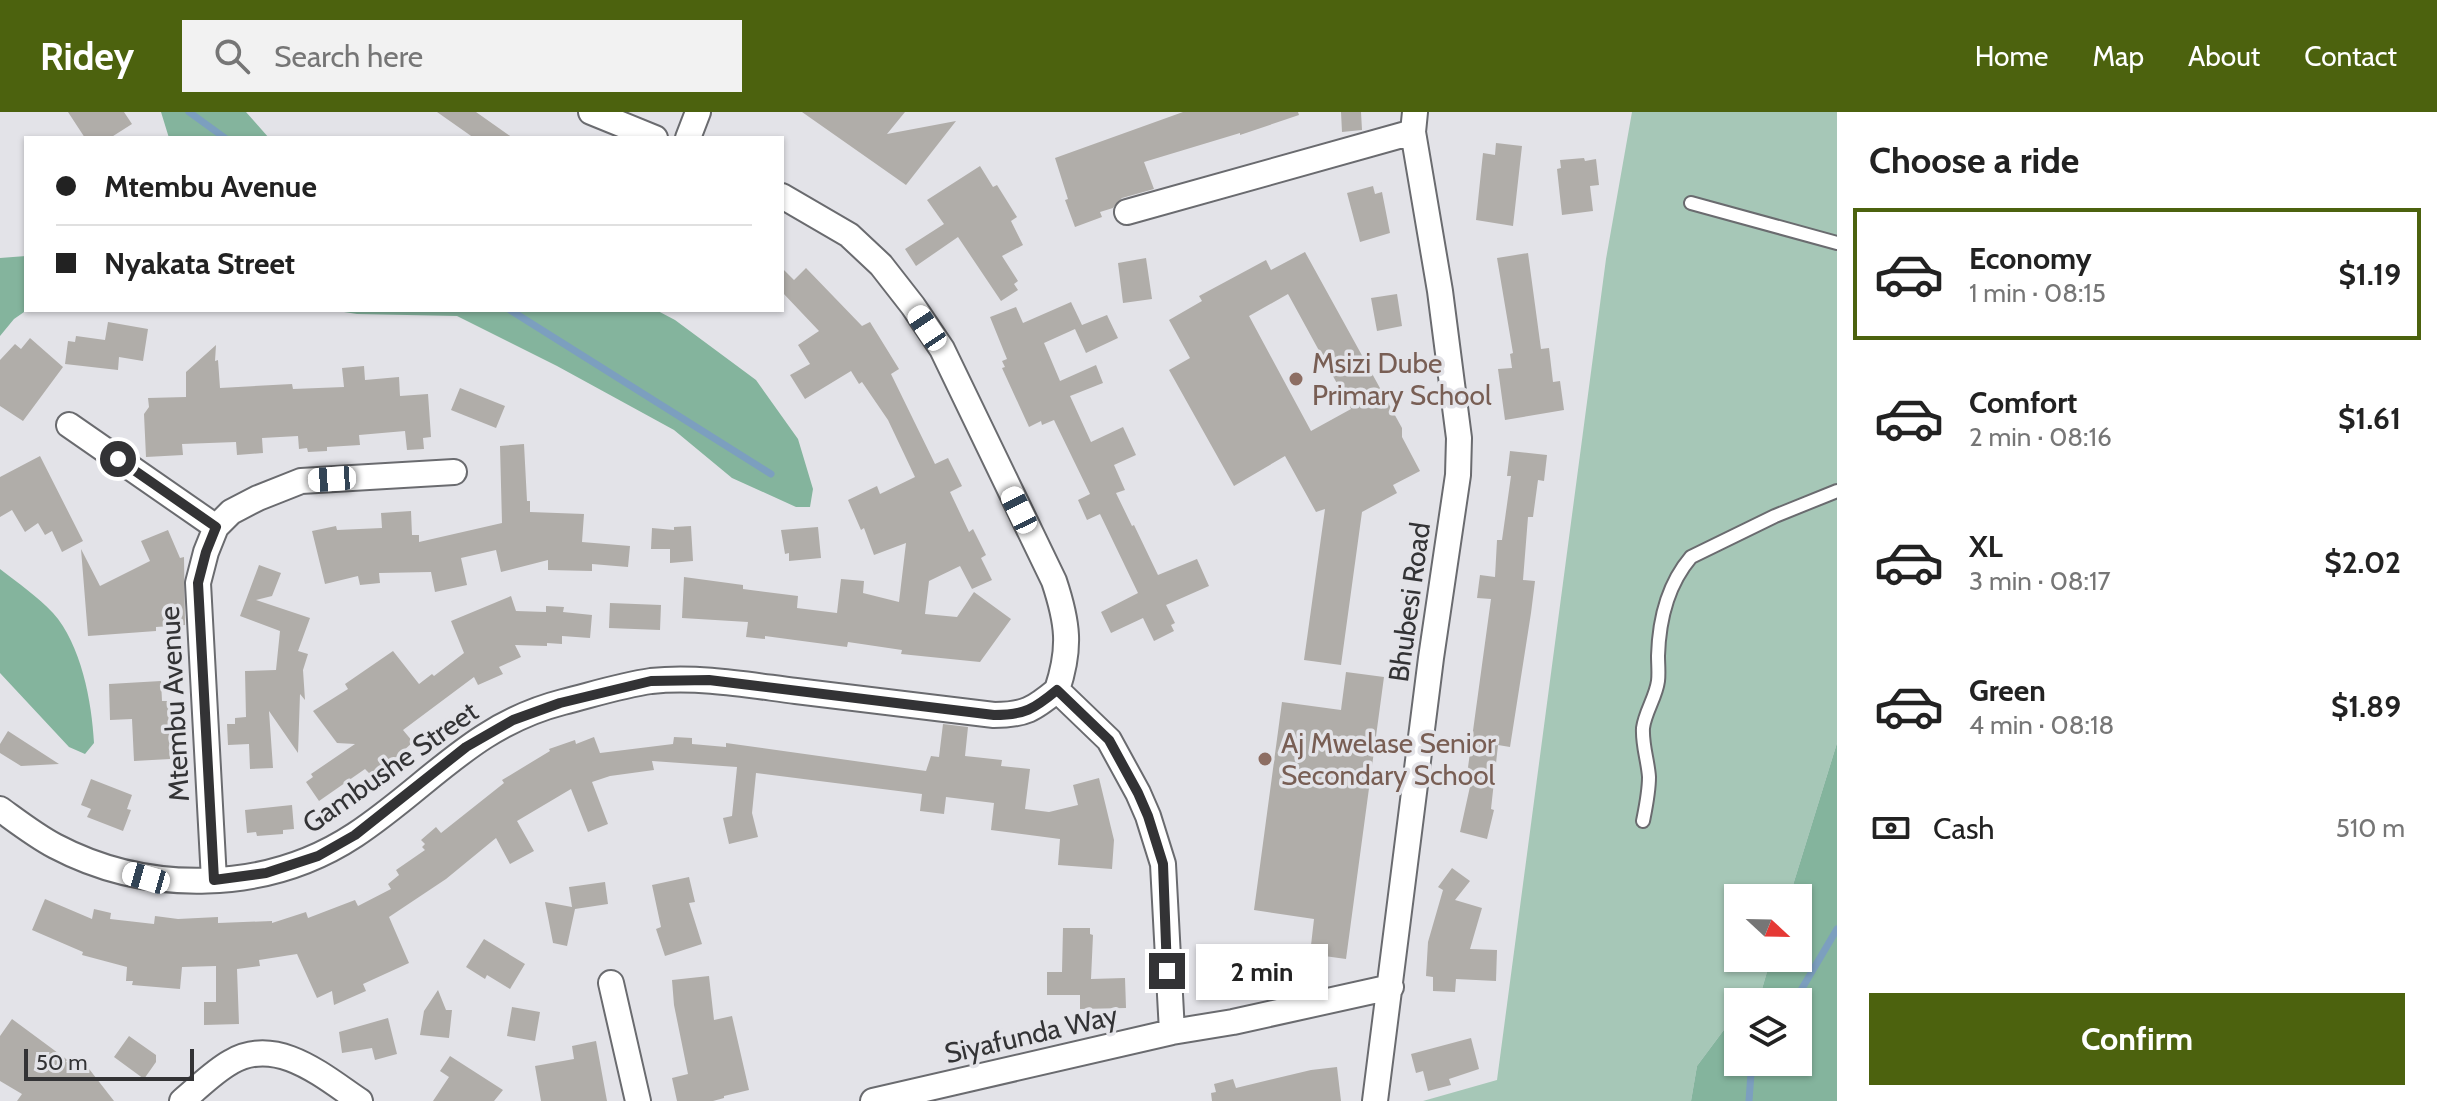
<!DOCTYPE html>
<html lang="en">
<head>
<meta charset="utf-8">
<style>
	:root { --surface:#fff; --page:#f2f2f2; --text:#222; --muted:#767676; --line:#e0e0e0; --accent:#4c620e }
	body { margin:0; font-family:Cabin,sans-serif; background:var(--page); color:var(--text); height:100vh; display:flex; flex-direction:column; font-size:30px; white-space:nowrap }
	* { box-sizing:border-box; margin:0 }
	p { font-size:26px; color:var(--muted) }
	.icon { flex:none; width:44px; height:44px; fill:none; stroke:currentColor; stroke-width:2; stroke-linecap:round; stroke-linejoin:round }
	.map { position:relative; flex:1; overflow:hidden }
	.panel { display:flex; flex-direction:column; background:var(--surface); width:600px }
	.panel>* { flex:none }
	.top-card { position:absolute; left:24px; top:24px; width:760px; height:176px; border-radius:0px; box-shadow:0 2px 6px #0004; display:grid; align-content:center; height:176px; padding:0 32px; background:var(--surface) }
	.needle { width:52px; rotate:112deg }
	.buttons { position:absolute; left:1724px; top:772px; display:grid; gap:16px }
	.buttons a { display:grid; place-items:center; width:88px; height:88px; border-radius:0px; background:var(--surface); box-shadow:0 2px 6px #0004; font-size:40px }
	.scale { position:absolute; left:24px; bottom:20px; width:170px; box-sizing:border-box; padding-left:8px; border:4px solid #333335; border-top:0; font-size:22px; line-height:28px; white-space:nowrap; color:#333335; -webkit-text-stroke:6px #e3e3e8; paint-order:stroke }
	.end { position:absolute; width:36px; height:36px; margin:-18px; border:10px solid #333335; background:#fff; box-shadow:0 0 0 4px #fff }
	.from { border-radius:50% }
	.bubble { position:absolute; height:56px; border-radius:0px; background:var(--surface); box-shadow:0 2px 6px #0004; font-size:26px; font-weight:700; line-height:56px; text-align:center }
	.car { position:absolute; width:24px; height:48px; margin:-24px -12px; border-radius:10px; box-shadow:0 0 6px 2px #0007; background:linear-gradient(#fff 24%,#345 0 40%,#fff 0 76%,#345 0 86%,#fff 0) }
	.top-card b { display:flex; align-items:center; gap:28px; height:76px; font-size:30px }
	.top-card b+b { border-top:2px solid var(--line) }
	.top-card i { width:20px; height:20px; background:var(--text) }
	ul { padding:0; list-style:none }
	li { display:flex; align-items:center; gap:24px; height:132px; margin:0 16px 12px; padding:0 16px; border:4px solid transparent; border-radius:0px }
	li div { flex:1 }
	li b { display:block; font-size:30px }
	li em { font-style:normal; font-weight:700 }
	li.on { border-color:var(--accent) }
	li>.icon { width:72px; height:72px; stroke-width:1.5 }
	h2 { padding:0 32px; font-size:36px; line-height:96px }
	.pay { display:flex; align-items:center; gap:20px; height:88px; padding:0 32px; font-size:30px }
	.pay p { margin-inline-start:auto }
	.action { display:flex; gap:16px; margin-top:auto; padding:16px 32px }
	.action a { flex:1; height:92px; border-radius:0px; background:var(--accent); color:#fff; font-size:32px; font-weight:700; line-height:92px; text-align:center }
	header { display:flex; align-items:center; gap:48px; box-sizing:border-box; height:112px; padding:0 40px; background:var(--accent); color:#fff }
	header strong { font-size:38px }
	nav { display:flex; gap:44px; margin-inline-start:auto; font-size:28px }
	.search { width:560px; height:72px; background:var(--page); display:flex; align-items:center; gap:20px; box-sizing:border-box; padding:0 28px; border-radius:0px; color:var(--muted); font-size:30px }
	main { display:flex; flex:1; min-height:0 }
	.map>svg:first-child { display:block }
</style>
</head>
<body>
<header>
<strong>Ridey</strong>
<div class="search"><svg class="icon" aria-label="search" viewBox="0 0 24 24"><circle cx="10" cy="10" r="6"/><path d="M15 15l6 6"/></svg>Search here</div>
<nav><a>Home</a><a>Map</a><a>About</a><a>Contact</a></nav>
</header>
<main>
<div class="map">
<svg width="1837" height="989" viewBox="0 0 1837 989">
	<rect width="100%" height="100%" fill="#e3e3e8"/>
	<!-- green -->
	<path fill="#a6c7b7" d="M1632,0H1837V631L1789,786H1738V846H1771L1762,877L1748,890H1738V899L1697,954L1691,989H1423L1497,968L1606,147Z"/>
	<!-- forest -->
	<path fill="#84b49d" d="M161,0H246L269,26H169Z
		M26,144L27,198L14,207L0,224V146Z
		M331,198H656L675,208L756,268L798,327L813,377L810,395H796L732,366L674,318L557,254L457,204L357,202Z
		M0,457C18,471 38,485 53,501C81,532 92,590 94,631L85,642L69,635L0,561Z
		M1837,631V989H1691L1697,954L1738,899V950H1798V890H1748L1762,877L1771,846H1798V786H1789Z"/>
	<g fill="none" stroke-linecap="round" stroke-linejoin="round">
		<!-- stream -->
		<path stroke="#7c9fbf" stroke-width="7" d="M189,0L225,26
			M510,198L771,362
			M1794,890L1837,817
			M1749,989L1751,961L1758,950"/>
	</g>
	<!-- building -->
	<path fill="#b0ada9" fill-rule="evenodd" d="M68,0H124L132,12L110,26H85Z
		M437,0H476L513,26H474Z
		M802,0H905L887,22L956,9L906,73Z
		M1183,0H1298L1299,3L1240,23V21L1144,50L1154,77L1122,86L1113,96L1100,100L1102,105L1075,115L1065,88L1068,87L1055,46Z
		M1341,0H1361L1362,18L1342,20Z
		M1496,31L1522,34L1513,114L1476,108L1483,41L1495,43Z
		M1584,46L1585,49L1596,47L1599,73L1590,74L1593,99L1562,103L1557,57L1561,56L1560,48Z
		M980,54L993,75L997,73L1017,105L1011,109L1023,133L1002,144L1018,169L1014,172L1018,178L1001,189L958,125L916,154L905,137L944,112L927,88Z
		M1373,74L1375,82L1382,80L1390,121L1360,130L1347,81Z
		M1305,140L1402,316V325L1420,359L1393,373L1397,381L1362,400L1341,553L1304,548L1325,397L1316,400L1285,344L1234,374L1169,258L1190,246L1169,208L1202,189L1199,184L1266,148L1271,158ZM1288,182L1351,297L1311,319L1249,204Z
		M1528,141L1541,237L1549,236L1553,270L1560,269L1564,298L1505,308L1498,257L1512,256L1510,242L1513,241L1497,146Z
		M1146,146L1152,187L1123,191L1118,151Z
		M782,156L794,168L806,156L862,214L870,210L899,257L891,262L935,352L948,346L962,374L950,380L969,420L973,417L986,443L981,446L992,468L972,477L960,454L929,469L925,502L957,505L974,480L1011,507L980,550L901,542L902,538L848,530L847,535L765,524V527L746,525L748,510L682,506L684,465L743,473V477L798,484L797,496L837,501L841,467L864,469L863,481L899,490L906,431L874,443L864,416L861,418L848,388L877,374L880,382L915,365L888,308L862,270L859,272L851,259L805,287L790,263L810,252L798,233L819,219L782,180Z
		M1397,182L1402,214L1377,219L1371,186Z
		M1071,190L1082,213L1107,203L1118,226L1086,241L1075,217L1044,231L1060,269L1096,253L1103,271L1070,284L1091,330L1123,315L1136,343L1114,353L1125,378L1116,381L1132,414L1134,413L1158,463L1197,447L1209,474L1166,493L1175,511L1171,513L1174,519L1154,529L1143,506L1111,521L1101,500L1138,481L1100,402L1087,408L1078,388L1090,382L1054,308L1042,313L1041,309L1029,315L1002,256L1005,255L1002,249L1007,247L990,205L1016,195L1023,211Z
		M108,210L148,217L143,249L119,245L118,258L65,252L68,229L75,230L76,224L105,228Z
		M30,226L63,255L23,309L0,294V248L15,232L21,237Z
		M216,233L215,249L218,248L220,276L292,272L293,277L344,275L342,256L364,254L365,268L399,265L400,284L428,282L431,325L423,326L424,337L407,338L405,319L359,323L360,333L327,335V339L308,340L307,336L299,337L298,324L262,326L263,341L237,343L236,330L182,332L183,343L146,345L144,302L149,295L148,286L186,285V260Z
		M460,276L505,294L496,316L451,298Z
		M524,332L527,389H530V400L584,402L582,430L630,434L628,455L592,452V459L548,458V448L501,460L496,438L461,446L467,473L435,480L431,460L379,461L380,471L360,473L358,464L325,472L312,419L336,414L337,418L382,416L381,401L411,399L412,423H419V430L502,411L500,334Z
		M1510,339L1547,343L1544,369L1538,368L1533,405H1528L1523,468L1535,469L1531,501L1510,635L1498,633L1491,697L1494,698L1487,727L1460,720L1471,670H1466L1491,487L1477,486L1480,463L1495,465L1497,428H1502L1511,364H1507Z
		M40,344L83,429L62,440L52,419L45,423L38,411L25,420L12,398L0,405V365Z
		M691,414L693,449L670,451V437H651L652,416L674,418V415Z
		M818,415L821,446L789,449V441L785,442L781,418Z
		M168,418L180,446L184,445L185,513L156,515V519L88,524L81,437L100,474L150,449L141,429Z
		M259,453L281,461L272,484L256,488L310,506L298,539L308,542L303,558L305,588L300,582L298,641L269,599L273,656L250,657L249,632L228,633L227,612H235V606L246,605L245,559L276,558L280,519L240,504Z
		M511,484L516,499L546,500V494L564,495L563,500L592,503L590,526L562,524V532L547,531V534L515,533L521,545L499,555L503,562L478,573L474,565L403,618L413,630L391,650L388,647L370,662L365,657L319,689L306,670L313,665L311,662L355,632L337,631L313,599L348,577L345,572L393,539L419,572L432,562L434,564L464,541L451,509Z
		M610,491L661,493L660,518L609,516Z
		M1346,560L1384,565L1346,847L1310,842L1314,807L1254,798L1282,590L1341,598Z
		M161,569L162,589H168L170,647L134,649L132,607L110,608L109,572Z
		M943,612L968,615L965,644L1002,648L1001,654L1030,657L1025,697L1049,700L1078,693L1073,673L1099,666L1114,728L1112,757L1058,753L1060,727L991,718L994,691L946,685L944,702L920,699L922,682L756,661L752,701L758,725L729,732L723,706L732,704L737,655L652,649L654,658L610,664L592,670L608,712L588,720L571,677L517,709L534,739L510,752L496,726L446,767L389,805L409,851L363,872L366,879L334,893L332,879L317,886L297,842L259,848L260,854L237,857L239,912L204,913V890H216V854L182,855L180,877L132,873L133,869H126L127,855L82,843L83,840L32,818L45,787L92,807L94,797L111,801L110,807L154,812L155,804L178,807L218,805V811L272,809V811L306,800L308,806L355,788L358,794L391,777L388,772L399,763L396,758L425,738L422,735L425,732L421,728L436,715L441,721L504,671L502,668L550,639L549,637L575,628L576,632L594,625L600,641L673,632L674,625L692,626V632L726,635V631L926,659L931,644L939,645Z
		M8,619L59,652L21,654L0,641V632Z
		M91,667L132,683L127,697L131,698L123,719L87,705L91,697L81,693Z
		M292,693L294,717L283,718V722L257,724L256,720L247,721L245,698Z
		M1452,756L1470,769L1455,788L1482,796L1470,837L1497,838L1496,869L1456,867L1455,880L1433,879V865L1426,864L1428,830L1443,778L1438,775Z
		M689,765L695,790L689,791L702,832L665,844L656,817L661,815L652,773Z
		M605,770L608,792L575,797L567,834L553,831L545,790L572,795L569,775Z
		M1063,816H1090V822L1093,823L1091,867L1125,866L1126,896L1080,897V883H1047V860H1062Z
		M484,827L525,852L510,877L487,863L485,867L466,855Z
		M709,864L714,908L732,904L749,978L724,984V986L713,989H677L672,966L688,962L674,893L672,868Z
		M438,878L446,898H452L449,926L420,923L424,899Z
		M512,895L540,900L535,929L507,924Z
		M388,906L397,942L375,948L372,936L342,941L339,920Z
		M12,907L81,958L86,953L114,989H17L22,982L0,969V924Z
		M129,924L156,943V950L144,967L114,945Z
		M1471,926L1479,957L1449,967L1451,973L1428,979L1423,959L1416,961L1411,942Z
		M596,929L607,989H541L535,954L574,947L572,934Z
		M450,944L503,978L494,989H433L449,965L440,959Z
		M1337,955L1341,989H1212L1211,981L1216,980L1214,972L1233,967L1236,976L1311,958Z"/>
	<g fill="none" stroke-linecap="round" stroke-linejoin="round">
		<defs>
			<path id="lane" d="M1691,91L1837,131
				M1643,709C1646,694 1649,680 1649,665C1648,649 1642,633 1643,616C1645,600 1656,585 1658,569C1659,561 1658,552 1658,544C1659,509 1668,472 1691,445L1775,404L1837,379"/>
			<path id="street" d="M591,0L655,26
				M688,26L698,0
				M782,84L849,123L881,153L913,194L942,237L1054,469C1068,511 1071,536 1057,578L1109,628L1138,681L1148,704L1163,752L1172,920
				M1127,100L1413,20
				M69,313L216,415
				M0,697C18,710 36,724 55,734C148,783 267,781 355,723C429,674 473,613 563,590C591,583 622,573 651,569C699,564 748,573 796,579C862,587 928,595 994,603C1025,603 1034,597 1057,578
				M214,768L198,471L206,440L216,415L231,400L258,386L301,369L454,360
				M611,871L638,989
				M182,989C198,976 213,960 231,950C277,923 324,965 360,989
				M873,989L1172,920L1233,910L1391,875
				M1375,989L1431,546L1458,363L1459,326L1440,179L1413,20L1415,0"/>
		</defs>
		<!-- lane casing -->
		<use href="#lane" stroke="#6a6b6f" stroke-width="16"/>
		<!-- street casing -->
		<use href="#street" stroke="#6a6b6f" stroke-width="28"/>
		<!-- lane -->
		<use href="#lane" stroke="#fff" stroke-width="12"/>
		<!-- street -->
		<use href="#street" stroke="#fff" stroke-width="24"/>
	</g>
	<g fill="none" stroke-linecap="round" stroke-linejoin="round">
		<!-- route -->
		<path stroke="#333335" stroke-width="10" d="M118,347L216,415L206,440L198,471L214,768L266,761L318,744L355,723L466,635L513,608L560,591L651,569L709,568L994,603C1025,603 1034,597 1057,578L1109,628L1138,681L1148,704L1163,752L1167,859"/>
	</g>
	<!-- markers -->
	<g fill="#8d6e63" stroke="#e3e3e8" stroke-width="3">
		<circle cx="1296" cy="267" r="8"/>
		<circle cx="1265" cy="647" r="8"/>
	</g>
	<g text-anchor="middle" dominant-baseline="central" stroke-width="7" stroke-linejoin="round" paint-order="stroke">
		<!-- education labels -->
		<g font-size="28" fill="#785e54" stroke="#e3e3e8" text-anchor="start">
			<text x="1312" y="251">Msizi Dube<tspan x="1312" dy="32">Primary School</tspan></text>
			<text x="1281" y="631">Aj Mwelase Senior<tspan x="1281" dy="32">Secondary School</tspan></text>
		</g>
		<!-- street labels -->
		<g font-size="28" fill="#333335" stroke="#e3e3e8">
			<text transform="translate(1409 490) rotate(-82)">Bhubesi Road</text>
			<text transform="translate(174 592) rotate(-93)">Mtembu Avenue</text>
			<text transform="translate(390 655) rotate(-35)">Gambushe Street</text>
			<text transform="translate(1031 922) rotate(-13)">Siyafunda Way</text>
		</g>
	</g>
</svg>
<div class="buttons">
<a><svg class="needle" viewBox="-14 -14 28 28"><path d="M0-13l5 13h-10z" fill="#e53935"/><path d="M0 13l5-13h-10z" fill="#767676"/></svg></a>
<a><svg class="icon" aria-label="layers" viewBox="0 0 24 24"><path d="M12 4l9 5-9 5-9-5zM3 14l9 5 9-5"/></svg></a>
</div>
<div class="scale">50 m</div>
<i class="end from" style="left:118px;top:347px"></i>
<i class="end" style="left:1167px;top:859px"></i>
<div class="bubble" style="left:1196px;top:832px;width:132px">2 min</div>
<i class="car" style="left:927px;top:216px;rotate:326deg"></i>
<i class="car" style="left:332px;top:367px;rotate:266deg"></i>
<i class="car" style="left:1019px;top:398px;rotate:334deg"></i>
<i class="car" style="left:146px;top:766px;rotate:286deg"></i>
<div class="top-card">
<b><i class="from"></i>Mtembu Avenue</b>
<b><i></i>Nyakata Street</b>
</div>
</div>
<section class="panel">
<h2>Choose a ride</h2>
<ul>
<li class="on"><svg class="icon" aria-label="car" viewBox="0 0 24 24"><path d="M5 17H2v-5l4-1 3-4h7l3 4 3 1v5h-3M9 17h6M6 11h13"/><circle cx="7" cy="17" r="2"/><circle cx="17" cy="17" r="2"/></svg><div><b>Economy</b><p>1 min · 08:15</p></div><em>$1.19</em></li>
<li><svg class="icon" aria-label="car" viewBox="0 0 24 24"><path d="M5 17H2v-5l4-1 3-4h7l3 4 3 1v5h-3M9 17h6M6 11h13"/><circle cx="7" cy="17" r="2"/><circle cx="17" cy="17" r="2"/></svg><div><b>Comfort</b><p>2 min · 08:16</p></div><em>$1.61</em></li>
<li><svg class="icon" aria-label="car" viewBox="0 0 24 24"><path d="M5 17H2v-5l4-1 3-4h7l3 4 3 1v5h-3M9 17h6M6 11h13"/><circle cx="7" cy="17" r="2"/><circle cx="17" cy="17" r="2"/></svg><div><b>XL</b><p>3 min · 08:17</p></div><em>$2.02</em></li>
<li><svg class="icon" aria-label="car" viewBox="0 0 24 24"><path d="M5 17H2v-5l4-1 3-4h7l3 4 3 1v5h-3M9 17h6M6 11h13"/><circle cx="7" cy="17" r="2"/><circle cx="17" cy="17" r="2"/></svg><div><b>Green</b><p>4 min · 08:18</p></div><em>$1.89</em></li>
</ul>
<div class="pay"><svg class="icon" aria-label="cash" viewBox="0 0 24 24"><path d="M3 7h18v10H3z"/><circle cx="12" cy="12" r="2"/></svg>Cash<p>510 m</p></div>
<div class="action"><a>Confirm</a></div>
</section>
</main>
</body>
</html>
